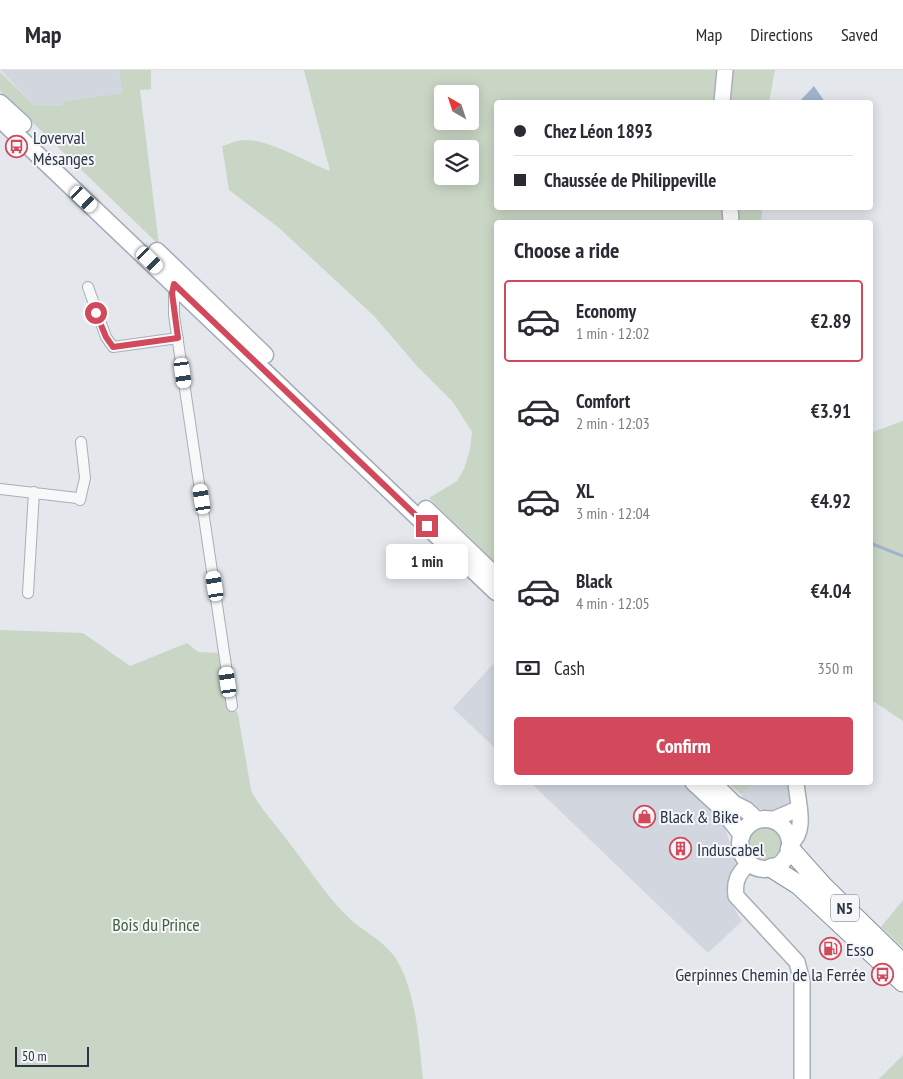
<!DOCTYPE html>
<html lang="en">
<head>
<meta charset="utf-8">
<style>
	:root { --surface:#fff; --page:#f7f7f7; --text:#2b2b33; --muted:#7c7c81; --line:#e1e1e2; --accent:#d1495b }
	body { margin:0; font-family:"PT Sans Narrow",sans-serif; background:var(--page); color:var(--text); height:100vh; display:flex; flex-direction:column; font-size:19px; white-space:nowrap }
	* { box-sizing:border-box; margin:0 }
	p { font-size:16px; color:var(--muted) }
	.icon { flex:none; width:28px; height:28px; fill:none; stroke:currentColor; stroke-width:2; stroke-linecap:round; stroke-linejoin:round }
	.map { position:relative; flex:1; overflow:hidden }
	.sheet { position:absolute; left:494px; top:150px; width:379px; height:565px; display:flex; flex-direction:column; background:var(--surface); border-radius:5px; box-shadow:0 2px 12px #0003 }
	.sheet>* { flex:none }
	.banner { position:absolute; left:494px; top:30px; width:379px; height:110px; border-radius:5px; box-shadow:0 2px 12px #0003; display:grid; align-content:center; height:110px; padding:0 20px; background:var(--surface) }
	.needle { width:32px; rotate:321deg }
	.controls { position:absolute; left:434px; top:15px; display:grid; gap:10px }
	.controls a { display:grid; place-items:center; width:45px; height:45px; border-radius:5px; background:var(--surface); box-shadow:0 2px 12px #0003; font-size:25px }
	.scale { position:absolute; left:15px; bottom:12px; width:74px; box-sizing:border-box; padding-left:5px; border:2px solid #2b3445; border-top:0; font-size:14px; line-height:18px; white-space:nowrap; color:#2b3445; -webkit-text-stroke:4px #f4f6f9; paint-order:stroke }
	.end { position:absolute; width:22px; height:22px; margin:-11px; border:6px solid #d1495b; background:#fff; box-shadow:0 0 0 2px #fff }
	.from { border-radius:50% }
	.bubble { position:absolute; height:35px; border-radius:5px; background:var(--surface); box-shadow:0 2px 12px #0003; font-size:16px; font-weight:700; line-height:35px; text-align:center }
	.car { position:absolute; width:15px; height:30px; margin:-15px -8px; border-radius:6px; box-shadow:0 0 4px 1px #0007; background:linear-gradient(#fff 24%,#345 0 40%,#fff 0 76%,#345 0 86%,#fff 0) }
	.banner b { display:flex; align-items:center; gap:18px; height:48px; font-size:19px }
	.banner b+b { border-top:1px solid var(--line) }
	.banner i { width:12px; height:12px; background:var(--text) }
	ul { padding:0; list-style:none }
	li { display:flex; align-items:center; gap:15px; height:82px; margin:0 10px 8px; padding:0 10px; border:2px solid transparent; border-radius:5px }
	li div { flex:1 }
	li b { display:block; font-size:19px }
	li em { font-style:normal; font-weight:700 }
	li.on { border-color:var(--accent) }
	li>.icon { width:45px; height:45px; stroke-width:1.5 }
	h2 { padding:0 20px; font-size:22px; line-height:60px }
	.pay { display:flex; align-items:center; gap:12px; height:55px; padding:0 20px; font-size:19px }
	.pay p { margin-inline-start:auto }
	.cta { display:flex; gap:10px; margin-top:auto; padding:10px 20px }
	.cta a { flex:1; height:58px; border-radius:5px; background:var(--accent); color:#fff; font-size:20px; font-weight:700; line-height:58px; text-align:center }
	header { display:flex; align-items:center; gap:30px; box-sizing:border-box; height:70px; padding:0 25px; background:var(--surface); border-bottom:1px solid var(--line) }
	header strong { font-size:24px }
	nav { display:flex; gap:28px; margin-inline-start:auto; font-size:18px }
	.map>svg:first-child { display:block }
</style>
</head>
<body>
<header>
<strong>Map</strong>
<nav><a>Map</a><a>Directions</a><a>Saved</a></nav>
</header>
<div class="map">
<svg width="903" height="1009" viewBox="0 0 903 1009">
	<rect width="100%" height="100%" fill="#e4e7ec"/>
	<!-- built -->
	<path fill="#d2d6de" d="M0,0H119L122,23L64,31L62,36L34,35Z
		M496,591V679L453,638Z
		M531,713H681L724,755L736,791L726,825L742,851L708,883Z
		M754,713H792L793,730L779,740L769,741L746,735L741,724Z"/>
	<!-- green -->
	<path fill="#c9d6c5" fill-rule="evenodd" d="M119,0H151V19L140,20L159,175L0,21V2L34,35L62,36L64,31L122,23Z
		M304,0H722L718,32H496V138H724L725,152H496V493L429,428L457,411L464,399L470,379L472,362L453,332L417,296L374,246L278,157L229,120L222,76C229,74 237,70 245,70C271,70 304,91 330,101ZM442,24H470V51H442ZM442,79H470V106H442Z
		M729,0H775L769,32H726Z
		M734,138H762L761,152H735Z
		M903,351V651L870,629V363Z
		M0,560L83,563L130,596L187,573L198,582L219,583L227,630L238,644L251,720C260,739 275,753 287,770C307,795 323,822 346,845C361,861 382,869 395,887C416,919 419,972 423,1009H0Z
		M728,713H754L741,724Z
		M748 772a17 17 0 1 1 34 0a17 17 0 1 1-34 0Z
		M903,830V878L881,857Z
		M903,985V1009H879Z"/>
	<!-- water -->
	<path fill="#9fb4cc" d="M814,16L825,32H799Z"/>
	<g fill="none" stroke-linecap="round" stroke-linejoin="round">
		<!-- stream -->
		<path stroke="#9fb4cc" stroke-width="3" d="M870,473L903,486"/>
		<defs>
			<path id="street" d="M174,214V245L232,636
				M88,217L106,267L113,277L178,268
				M0,419L77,428L80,430L85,408L81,372
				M28,523L34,422"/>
			<path id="secondary" d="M722,32L725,0
				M730,138L731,152
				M772,750L798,739
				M790,774C808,761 797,732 796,712
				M749,793C738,804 734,811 736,826L797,892L802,911V1009"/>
			<path id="primary" d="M0,33L23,54
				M0,49L496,522
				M157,181L265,285
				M426,439L496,506
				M693,712L720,737L742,765
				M712,712L734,734L746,740L757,750
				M740 774a25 25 0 1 1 50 0a25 25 0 1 1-50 0Z"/>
			<path id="highway" d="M790,779L823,816L899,890
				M772,798L799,815L903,912"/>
		</defs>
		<!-- street casing -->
		<use href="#street" stroke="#a9aeb7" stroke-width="12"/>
		<!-- secondary casing -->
		<use href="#secondary" stroke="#a9aeb7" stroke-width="18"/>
		<!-- primary casing -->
		<use href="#primary" stroke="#a3abb8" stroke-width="19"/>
		<!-- highway casing -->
		<use href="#highway" stroke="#8b94a3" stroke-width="21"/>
		<!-- street -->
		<use href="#street" stroke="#f7f8fa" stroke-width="10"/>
		<!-- secondary -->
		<use href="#secondary" stroke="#fff" stroke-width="15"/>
		<!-- primary -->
		<use href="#primary" stroke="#fff" stroke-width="16"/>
		<!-- highway -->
		<use href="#highway" stroke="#fff" stroke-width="19"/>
	</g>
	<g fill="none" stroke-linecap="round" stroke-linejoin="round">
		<!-- route -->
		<path stroke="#d1495b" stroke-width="6" d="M96,243L106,267L113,277L178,268L172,223L174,214L427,456"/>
	</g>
	<!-- icons -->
	<defs>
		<symbol id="bus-ring" viewBox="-11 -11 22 22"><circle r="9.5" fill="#f4f6f9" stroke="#d1495b" stroke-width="1.5"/><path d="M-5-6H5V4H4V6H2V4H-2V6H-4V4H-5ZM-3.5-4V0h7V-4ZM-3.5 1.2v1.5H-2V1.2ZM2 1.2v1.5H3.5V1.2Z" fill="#d1495b"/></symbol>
		<symbol id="shop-ring" viewBox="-11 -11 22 22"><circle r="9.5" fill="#f4f6f9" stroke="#d1495b" stroke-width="1.5"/><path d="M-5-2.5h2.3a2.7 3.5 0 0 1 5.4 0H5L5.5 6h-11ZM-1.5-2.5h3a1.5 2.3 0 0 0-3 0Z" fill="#d1495b"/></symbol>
		<symbol id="building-ring" viewBox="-11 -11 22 22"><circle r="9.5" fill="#f4f6f9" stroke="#d1495b" stroke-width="1.5"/><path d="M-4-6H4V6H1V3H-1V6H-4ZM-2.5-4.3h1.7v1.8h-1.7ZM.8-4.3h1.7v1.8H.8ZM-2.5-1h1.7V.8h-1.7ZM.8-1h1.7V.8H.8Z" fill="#d1495b"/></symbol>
		<symbol id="fuel-ring" viewBox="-11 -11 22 22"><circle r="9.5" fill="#f4f6f9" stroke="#d1495b" stroke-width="1.5"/><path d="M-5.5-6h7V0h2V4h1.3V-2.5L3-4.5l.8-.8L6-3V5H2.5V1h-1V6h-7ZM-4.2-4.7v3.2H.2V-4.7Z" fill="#d1495b"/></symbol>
	</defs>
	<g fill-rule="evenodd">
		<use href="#bus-ring" x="4" y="64" width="25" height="25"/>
		<use href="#shop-ring" x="632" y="734" width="25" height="25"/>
		<use href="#building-ring" x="668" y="766" width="25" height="25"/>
		<use href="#fuel-ring" x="818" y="866" width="25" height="25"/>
		<use href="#bus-ring" x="870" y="892" width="25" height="25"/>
	</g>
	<g text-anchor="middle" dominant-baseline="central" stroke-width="4" stroke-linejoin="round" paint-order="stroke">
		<!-- shield labels -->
		<rect fill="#f4f6f9" stroke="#676e7b" stroke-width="1" x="831" y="824.5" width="28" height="27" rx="4"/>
		<g font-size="16" font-weight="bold" fill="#2b3445">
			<text x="845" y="838">N5</text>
		</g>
		<!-- poi labels -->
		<g font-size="18" fill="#2b3445" stroke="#f4f6f9" text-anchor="start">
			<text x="33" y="67">Loverval<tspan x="33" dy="21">Mésanges</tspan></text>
			<text x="660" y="746">Black &amp; Bike</text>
			<text x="697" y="779">Induscabel</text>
			<text x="846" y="879">Esso</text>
			<text x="866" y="904" text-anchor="end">Gerpinnes Chemin de la Ferrée</text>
		</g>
		<!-- park labels -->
		<g font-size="18" fill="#3f6138" stroke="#f4f6f9">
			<text x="156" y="854">Bois du Prince</text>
		</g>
	</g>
</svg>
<div class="controls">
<a><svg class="needle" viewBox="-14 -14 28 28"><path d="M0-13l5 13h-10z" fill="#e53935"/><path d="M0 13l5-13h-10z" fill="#7c7c81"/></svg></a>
<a><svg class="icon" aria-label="layers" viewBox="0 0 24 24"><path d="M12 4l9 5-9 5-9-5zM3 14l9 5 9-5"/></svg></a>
</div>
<div class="scale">50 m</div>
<i class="end from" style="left:96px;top:243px"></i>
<i class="end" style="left:427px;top:456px"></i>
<div class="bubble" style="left:386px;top:474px;width:82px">1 min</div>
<i class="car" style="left:84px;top:129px;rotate:133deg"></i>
<i class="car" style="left:150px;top:190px;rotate:135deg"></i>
<i class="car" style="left:183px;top:303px;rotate:172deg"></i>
<i class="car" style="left:202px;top:429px;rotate:351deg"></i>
<i class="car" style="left:215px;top:516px;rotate:351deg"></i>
<i class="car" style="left:228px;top:612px;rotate:352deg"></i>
<div class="banner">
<b><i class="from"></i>Chez Léon 1893</b>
<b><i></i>Chaussée de Philippeville</b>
</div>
<section class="sheet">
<h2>Choose a ride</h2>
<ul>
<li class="on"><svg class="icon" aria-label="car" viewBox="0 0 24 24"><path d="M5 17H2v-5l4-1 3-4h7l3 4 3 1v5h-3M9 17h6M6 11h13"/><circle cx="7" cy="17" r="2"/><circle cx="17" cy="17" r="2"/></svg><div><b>Economy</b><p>1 min · 12:02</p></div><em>€2.89</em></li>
<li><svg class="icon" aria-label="car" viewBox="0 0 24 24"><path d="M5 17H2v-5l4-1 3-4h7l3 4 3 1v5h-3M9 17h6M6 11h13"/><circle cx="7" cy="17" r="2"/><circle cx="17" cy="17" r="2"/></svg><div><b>Comfort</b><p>2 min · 12:03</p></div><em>€3.91</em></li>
<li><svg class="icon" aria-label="car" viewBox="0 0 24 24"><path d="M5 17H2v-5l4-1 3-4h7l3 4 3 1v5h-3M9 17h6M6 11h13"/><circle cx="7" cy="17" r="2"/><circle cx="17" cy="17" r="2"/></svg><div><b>XL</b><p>3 min · 12:04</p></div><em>€4.92</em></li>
<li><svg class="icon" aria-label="car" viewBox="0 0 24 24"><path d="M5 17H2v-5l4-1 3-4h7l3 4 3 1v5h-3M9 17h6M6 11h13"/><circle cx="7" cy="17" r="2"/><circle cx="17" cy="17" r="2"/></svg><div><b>Black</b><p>4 min · 12:05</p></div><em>€4.04</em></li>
</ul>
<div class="pay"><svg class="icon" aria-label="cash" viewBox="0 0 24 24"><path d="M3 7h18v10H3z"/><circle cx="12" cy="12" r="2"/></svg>Cash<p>350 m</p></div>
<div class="cta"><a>Confirm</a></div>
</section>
</div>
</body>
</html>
